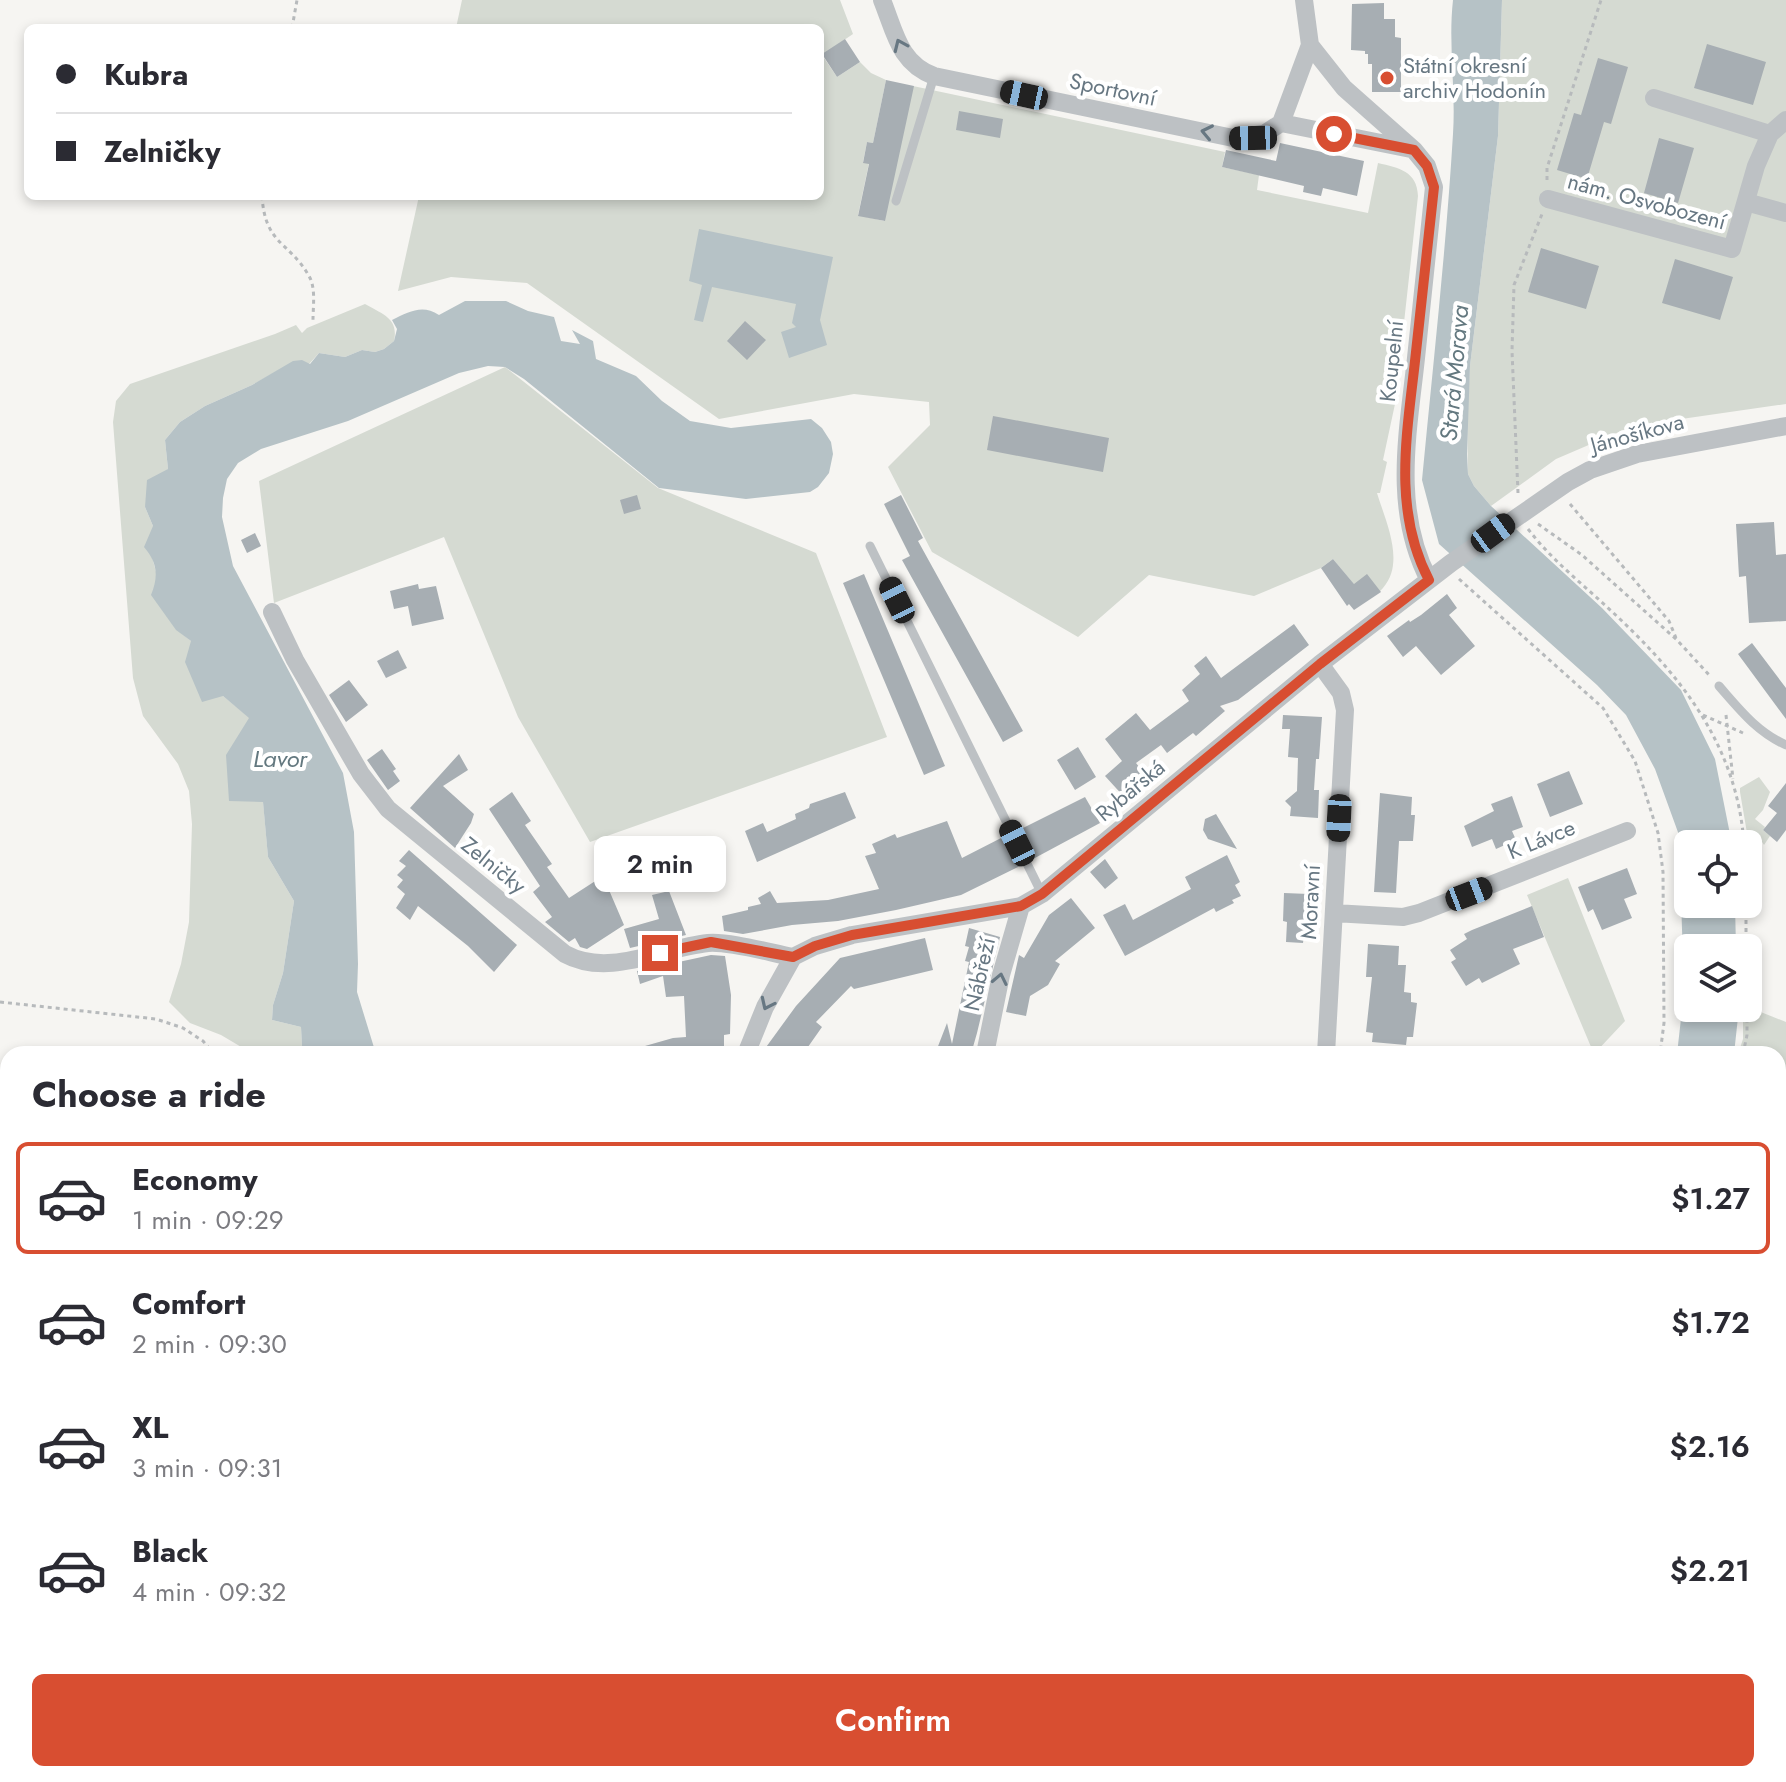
<!DOCTYPE html>
<html lang="en">
<head>
<meta charset="utf-8">
<style>
	:root { --surface:#fff; --page:#f7f7f7; --text:#2b2b33; --muted:#7c7c81; --line:#e1e1e2; --accent:#d84e31 }
	body { margin:0; font-family:Jost,sans-serif; background:var(--page); color:var(--text); height:100vh; display:flex; flex-direction:column; font-size:30px; white-space:nowrap }
	* { box-sizing:border-box; margin:0 }
	p { font-size:26px; color:var(--muted) }
	.icon { flex:none; width:44px; height:44px; fill:none; stroke:currentColor; stroke-width:2; stroke-linecap:round; stroke-linejoin:round }
	.map { position:relative; flex:1; overflow:hidden }
	.drawer { position:absolute; left:0px; top:1046px; width:1786px; height:736px; display:flex; flex-direction:column; background:var(--surface); border-radius:24px 24px 0 0; box-shadow:0 4px 12px #0003 }
	.drawer>* { flex:none }
	.top-card { position:absolute; left:24px; top:24px; width:800px; height:176px; border-radius:12px; box-shadow:0 4px 12px #0003; display:grid; align-content:center; height:176px; padding:0 32px; background:var(--surface) }
	.buttons { position:absolute; left:1674px; top:830px; display:grid; gap:16px }
	.buttons a { display:grid; place-items:center; width:88px; height:88px; border-radius:12px; background:var(--surface); box-shadow:0 4px 12px #0003; font-size:40px }
	.end { position:absolute; width:36px; height:36px; margin:-18px; border:10px solid #d84e31; background:#fff; box-shadow:0 0 0 4px #fff }
	.from { border-radius:50% }
	.bubble { position:absolute; height:56px; border-radius:12px; background:var(--surface); box-shadow:0 4px 12px #0003; font-size:26px; font-weight:600; line-height:56px; text-align:center }
	.car { position:absolute; width:24px; height:48px; margin:-24px -12px; border-radius:10px; box-shadow:0 0 6px 2px #0007; background:linear-gradient(#222 24%,#8ab4d8 0 40%,#222 0 76%,#8ab4d8 0 86%,#222 0) }
	.top-card b { display:flex; align-items:center; gap:28px; height:76px; font-size:30px }
	.top-card b+b { border-top:2px solid var(--line) }
	.top-card i { width:20px; height:20px; background:var(--text) }
	ul { padding:0; list-style:none }
	li { display:flex; align-items:center; gap:24px; height:112px; margin:0 16px 12px; padding:0 16px; border:4px solid transparent; border-radius:12px }
	li div { flex:1 }
	li b { display:block; font-size:30px }
	li em { font-style:normal; font-weight:600 }
	li.current { border-color:var(--accent) }
	li>.icon { width:72px; height:72px; stroke-width:1.5 }
	h2 { padding:0 32px; font-size:36px; line-height:96px }
	.cta { display:flex; gap:16px; margin-top:auto; padding:16px 32px }
	.cta a { flex:1; height:92px; border-radius:12px; background:var(--accent); color:#fff; font-size:32px; font-weight:600; line-height:92px; text-align:center }
	.map>svg:first-child { display:block }
</style>
</head>
<body>
<div class="map">
<svg width="1786" height="1782" viewBox="0 0 1786 1782">
	<rect width="100%" height="100%" fill="#f6f5f2"/>
	<!-- green -->
	<path fill="#d5dad2" d="M462,0H840L853,34L822,55L837,77L860,62L871,73L886,80L873,143L867,142L863,162L869,163L858,215L884,221L913,86L1225,152L1222,167L1259,175L1257,190L1368,213L1378,163C1399,168 1417,171 1418,196L1395,404L1383,460L1387,462L1380,493H1377C1385,520 1406,562 1383,588C1379,593 1372,597 1367,600L1333,559L1321,568L1254,596L1149,575L1078,637L932,552L888,467L930,425L929,402L854,394L719,419L527,283L451,277L398,291L419,196H820V28H456Z
		M1502,0H1786V404L1633,426L1556,459L1491,506L1474,486L1468,474L1467,417L1470,366L1498,136Z
		M365,304C382,314 399,318 394,341L384,349L375,352L362,350L345,357L319,353L309,364L293,362L252,385L205,406L180,422L165,440L168,469L145,507L153,526L152,557L158,579L152,595L176,629L191,641L223,696L250,718L229,800L263,801L268,857L294,901L283,973L273,1005L272,1020L301,1027L302,1047L286,1054H245L248,1051L221,1035L190,1023L169,1002L181,964L189,922L192,824L189,791L178,764L143,716L133,678L113,422L116,401L130,384L275,334L296,325L302,333L307,328Z
		M505,367L658,488L816,553L887,737L590,842L518,717L444,537L274,603L259,481Z
		M1759,777L1770,792L1763,810L1755,819L1765,827L1763,830L1770,836L1764,845L1757,834L1748,839L1740,792V788Z
		M1568,878L1625,1021L1594,1054L1527,895Z
		M1748,1007L1786,1022V1174L1778,1184V1054H1738L1743,1039V1012L1744,1008Z"/>
	<!-- water -->
	<path fill="#b6c2c6" d="M1453,0H1502L1498,136L1470,366L1467,454L1468,474L1474,486L1491,506L1602,608L1681,690L1715,759L1732,844H1688V904H1735L1736,948H1688V1008H1739L1734,1054H1677L1684,992L1679,835L1655,769L1626,715L1597,685L1439,544L1422,480C1433,365 1446,250 1453,134C1456,89 1448,45 1453,0Z
		M699,229L833,257L820,320L827,345L789,358L781,332L796,327L792,323L796,304L712,287L703,322L694,320L702,285L689,281Z
		M465,301H506L528,311L554,317L561,341L580,344L572,330L593,341L596,359L636,376L662,401L690,421L731,428L811,419L822,428L831,442L833,454L829,473L818,487L810,492L746,499L659,488L524,379L505,367L488,366L459,373L348,421L261,449L238,463L227,479L223,498L222,517L233,566L343,773L354,832L358,964L357,992L376,1054H286L302,1047L301,1027L272,1020L273,1005L283,973L294,901L268,857L263,802L229,801L226,755L249,718L223,696L202,702L185,662L191,641L176,630L151,595C159,576 157,562 144,547L153,526L145,507L147,480L168,469L165,440L180,422L205,406L252,385L293,361L302,360L310,364L319,353L345,357L362,350L375,352L384,349L394,341L397,329L392,320C409,312 422,304 439,315Z
		M910,1774H973L969,1782H905Z"/>
	<!-- building -->
	<path fill="#a7aeb3" d="M1384,3V19H1395V37L1401,38V92H1372V64H1368V54H1365V51L1351,50L1352,4Z
		M845,39L860,62L837,77L822,54Z
		M1707,44L1766,62L1753,105L1694,88Z
		M1598,58L1628,67L1611,124L1604,122L1587,179L1557,170L1574,113L1581,115Z
		M886,80L914,86L885,221L858,216L869,164L863,163L867,142L873,143Z
		M959,111L1003,119L1000,138L956,130Z
		M1659,138L1694,148L1678,203L1644,193Z
		M1280,143L1364,161L1357,196L1323,188L1321,196L1303,192L1304,186L1222,167L1226,150L1276,161Z
		M1541,248L1599,266L1586,309L1528,292Z
		M1675,259L1733,277L1720,320L1662,303Z
		M745,321L766,340L747,360L727,341Z
		M993,416L1109,438L1103,472L987,450Z
		M637,495L641,509L624,514L620,500Z
		M901,495L923,538L918,541L1023,731L1003,742L902,560L910,556L884,504Z
		M1774,522L1776,555L1786,554V621L1749,623L1746,576L1739,577L1736,524Z
		M255,533L261,546L247,553L241,540Z
		M1333,559L1354,584L1367,574L1381,592L1354,610L1349,604L1347,606L1321,568Z
		M864,574L945,766L924,775L843,583Z
		M418,584L419,589L436,586L444,619L412,626L408,606L394,609L390,591Z
		M1447,594L1457,608L1449,615L1475,646L1441,675L1416,646L1403,657L1387,636L1409,620L1410,622L1421,615Z
		M1294,624L1309,645L1238,700L1220,706L1225,711L1196,736L1193,733L1167,753L1161,745L1136,763L1148,778L1126,799L1105,776L1122,761L1105,739L1136,713L1150,730L1189,701L1182,690L1200,674L1194,666L1206,656L1221,678Z
		M1752,643L1786,688V719L1738,654Z
		M398,650L407,668L386,678L377,661Z
		M349,680L368,705L346,722L329,695Z
		M1283,715L1322,717L1319,759H1316L1314,790H1319L1318,818L1290,816L1291,807L1285,801L1297,791L1298,758L1288,757L1290,729H1282Z
		M1078,747L1096,777L1075,790L1057,760Z
		M382,749L396,769L393,771L400,781L388,790L367,760Z
		M459,754L468,770L443,786L474,814L471,823L455,848L410,808Z
		M1569,771L1583,804L1550,817L1537,784Z
		M1786,783V830L1777,842L1763,830L1777,813L1768,806Z
		M512,792L531,821L525,825L552,864L547,867L569,898L603,876L624,925L587,949L580,947L575,938L569,942L545,922L552,917L533,892L540,886L489,809Z
		M845,792L856,818L757,862L745,831L763,823L767,832L796,819L795,814L809,808L810,804Z
		M1380,793L1412,797L1411,815H1415L1413,841H1399L1396,893L1374,892Z
		M1512,796L1523,827L1512,831L1516,840L1496,849L1492,839L1472,847L1464,826L1494,811L1491,804Z
		M1085,797L1100,823L1033,859L1019,830Z
		M1216,814L1237,849L1208,839L1203,830L1205,819Z
		M947,821L962,858L1005,836L1020,866L961,895L896,910L838,921L792,925L743,934L724,931L722,916L748,910V907L761,904L758,898L770,891L777,903L828,900L879,889L865,856L876,853L872,844L895,834L897,838Z
		M713,836L724,861L671,885L660,859Z
		M409,850L517,945L494,972L468,946L418,906L410,920L396,908L405,894L397,887L403,880L397,875L406,866L399,861Z
		M1227,855L1240,882L1235,885L1241,896L1232,900L1234,903L1216,912L1214,908L1125,956L1103,915L1125,904L1133,920L1191,889L1185,877Z
		M1105,859L1118,878L1105,889L1090,872Z
		M1627,868L1637,894L1624,899L1632,918L1602,930L1593,909L1588,912L1578,887Z
		M669,891L686,935L630,948L624,929L659,919L652,895Z
		M1284,893L1309,894L1303,943L1286,942L1287,922L1283,921Z
		M1071,898L1095,928L1055,961L1060,964L1048,985L1030,996L1026,1016L1006,1012L1019,955L1024,958L1049,915Z
		M1532,906L1544,937L1513,949L1520,964L1482,983L1479,978L1466,986L1451,962L1456,959L1450,950L1467,939L1464,934L1472,930Z
		M969,928L1000,937L977,1033L971,1054H935L947,1023L952,1044L969,962L965,961L969,947L965,946Z
		M925,938L933,970L854,989L851,986L816,1022L822,1027L803,1054H761L796,1006L840,958Z
		M1368,944L1399,946L1398,965H1406L1404,992L1411,993V1002L1417,1003L1413,1037H1407L1406,1045L1372,1042L1373,1033L1366,1032L1372,977H1366Z
		M711,955L725,956L731,995L730,1034L724,1035V1054H632L631,1050L673,1038L686,1037L684,996L666,997L663,976L640,984L637,971Z"/>
	<g fill="none" stroke-linecap="round" stroke-linejoin="round">
		<!-- path -->
		<path stroke="#b7babc" stroke-width="3" stroke-dasharray="4 4" stroke-linecap="butt" d="M292,28L297,0
			M1547,180V168L1601,0
			M262,196C265,245 289,241 309,276C316,288 313,306 313,320
			M1518,493L1512,351L1514,285L1542,214
			M1570,504L1669,621L1676,638
			M1538,524L1582,555L1677,640L1711,677
			M1528,529C1551,559 1580,582 1607,607C1678,672 1737,743 1744,844
			M1459,579L1603,708L1635,761L1658,833L1663,872L1664,1023L1660,1054
			M1703,715L1743,733
			M1726,715L1733,779
			M1746,904V948
			M0,1002L156,1019L183,1028L203,1041L214,1054
			M1743,1054L1747,1035V1008
			M1708,1782L1713,1774"/>
		<!-- lane -->
		<path stroke="#bdc1c4" stroke-width="9" d="M896,201L934,76
			M870,546L1042,894
			M1719,686C1740,710 1757,732 1786,745"/>
		<!-- street -->
		<path stroke="#bdc1c4" stroke-width="18" d="M882,0C895,32 899,63 934,76L1233,138L1264,134L1281,123
			M1304,0L1310,45L1344,88L1414,150L1427,166L1434,187C1428,244 1422,301 1416,358C1408,433 1392,509 1429,580
			M1654,98L1770,134
			M1281,123L1411,149
			M1281,123L1310,45
			M1548,199L1732,249L1756,166L1770,134L1786,120
			M1746,202L1786,213
			M272,612L295,660L361,774L388,809L565,954C609,978 661,948 708,943C729,941 771,953 793,957
			M1320,664L1341,693L1345,710L1326,1054
			M1334,913L1403,917L1419,913L1627,831
			M746,1054L765,1007L793,957L815,946L852,935L1021,906L1042,894L1320,664L1451,563L1568,482L1590,470L1637,454L1786,426
			M985,1054L1001,975L1021,906
			M1778,1331L1786,1321
			M1778,1370L1786,1377
			M1778,1754L1786,1759
			M350,1782L351,1774
			M772,1782L777,1774
			M1110,1782L1122,1774
			M1613,1782L1619,1774
			M1781,1782L1786,1773"/>
	</g>
	<!-- one-way arrows -->
	<defs><path id="oneway-chevron" d="M-2-3.5L2.5 0L-2 3.5" fill="none" stroke-width="1.6" stroke-linecap="round" stroke-linejoin="round" transform="scale(2)"/></defs>
	<g stroke="#677782">
		<use href="#oneway-chevron" transform="translate(900 45) rotate(-114)"/>
		<use href="#oneway-chevron" transform="translate(1207 132) rotate(-168)"/>
		<use href="#oneway-chevron" transform="translate(1000 979) rotate(-78)"/>
		<use href="#oneway-chevron" transform="translate(767 1004) rotate(115)"/>
	</g>
	<g fill="none" stroke-linecap="round" stroke-linejoin="round">
		<!-- route -->
		<path stroke="#d84e31" stroke-width="10" d="M660,953L711,942L793,957L815,946L852,935L1021,906L1042,894L1320,664L1429,580C1391,508 1408,429 1416,352C1422,297 1428,242 1434,187L1427,166L1414,150L1334,134"/>
	</g>
	<!-- markers -->
	<circle fill="#d84e31" stroke="#fff" stroke-width="3" cx="1387" cy="78" r="8"/>
	<g text-anchor="middle" dominant-baseline="central" stroke-width="8" stroke-linejoin="round" paint-order="stroke">
		<!-- poi labels -->
		<g font-size="22" fill="#677782" stroke="#fff" text-anchor="start">
			<text x="1403" y="65">Státní okresní<tspan x="1403" dy="25">archiv Hodonín</tspan></text>
		</g>
		<!-- street labels -->
		<g font-size="22" fill="#677782" stroke="#fff">
			<text transform="translate(1113 89) rotate(12)">Sportovní</text>
			<text transform="translate(1647 201) rotate(15)">nám. Osvobození</text>
			<text transform="translate(1391 361) rotate(-84)">Koupelní</text>
			<text transform="translate(1637 433) rotate(-15)">Jánošíkova</text>
			<text transform="translate(1130 790) rotate(-40)">Rybářská</text>
			<text transform="translate(1541 839) rotate(-22)">K Lávce</text>
			<text transform="translate(494 865) rotate(39)">Zelničky</text>
			<text transform="translate(1310 902) rotate(-87)">Moravní</text>
			<text transform="translate(979 974) rotate(-77)">Nábřeží</text>
		</g>
		<!-- water labels -->
		<g font-size="24" font-style="italic" fill="#63787f" stroke="#fff">
			<text transform="translate(1454 373) rotate(-85)">Stará Morava</text>
			<text x="280" y="758">Lavor</text>
		</g>
	</g>
</svg>
<div class="buttons">
<a><svg class="icon" aria-label="locate" viewBox="0 0 24 24"><circle cx="12" cy="12" r="6"/><path d="M12 2v4M12 18v4M2 12h4M18 12h4"/></svg></a>
<a><svg class="icon" aria-label="layers" viewBox="0 0 24 24"><path d="M12 4l9 5-9 5-9-5zM3 14l9 5 9-5"/></svg></a>
</div>
<i class="end from" style="left:1334px;top:134px"></i>
<i class="end" style="left:660px;top:953px"></i>
<div class="bubble" style="left:594px;top:836px;width:132px">2 min</div>
<i class="car" style="left:1024px;top:95px;rotate:282deg"></i>
<i class="car" style="left:1253px;top:138px;rotate:269deg"></i>
<i class="car" style="left:1493px;top:533px;rotate:54deg"></i>
<i class="car" style="left:897px;top:600px;rotate:334deg"></i>
<i class="car" style="left:1339px;top:818px;rotate:183deg"></i>
<i class="car" style="left:1017px;top:843px;rotate:334deg"></i>
<i class="car" style="left:1469px;top:894px;rotate:69deg"></i>
<div class="top-card">
<b><i class="from"></i>Kubra</b>
<b><i></i>Zelničky</b>
</div>
<section class="drawer">
<h2>Choose a ride</h2>
<ul>
<li class="current"><svg class="icon" aria-label="car" viewBox="0 0 24 24"><path d="M5 17H2v-5l4-1 3-4h7l3 4 3 1v5h-3M9 17h6M6 11h13"/><circle cx="7" cy="17" r="2"/><circle cx="17" cy="17" r="2"/></svg><div><b>Economy</b><p>1 min · 09:29</p></div><em>$1.27</em></li>
<li><svg class="icon" aria-label="car" viewBox="0 0 24 24"><path d="M5 17H2v-5l4-1 3-4h7l3 4 3 1v5h-3M9 17h6M6 11h13"/><circle cx="7" cy="17" r="2"/><circle cx="17" cy="17" r="2"/></svg><div><b>Comfort</b><p>2 min · 09:30</p></div><em>$1.72</em></li>
<li><svg class="icon" aria-label="car" viewBox="0 0 24 24"><path d="M5 17H2v-5l4-1 3-4h7l3 4 3 1v5h-3M9 17h6M6 11h13"/><circle cx="7" cy="17" r="2"/><circle cx="17" cy="17" r="2"/></svg><div><b>XL</b><p>3 min · 09:31</p></div><em>$2.16</em></li>
<li><svg class="icon" aria-label="car" viewBox="0 0 24 24"><path d="M5 17H2v-5l4-1 3-4h7l3 4 3 1v5h-3M9 17h6M6 11h13"/><circle cx="7" cy="17" r="2"/><circle cx="17" cy="17" r="2"/></svg><div><b>Black</b><p>4 min · 09:32</p></div><em>$2.21</em></li>
</ul>
<div class="cta"><a>Confirm</a></div>
</section>
</div>
</body>
</html>
